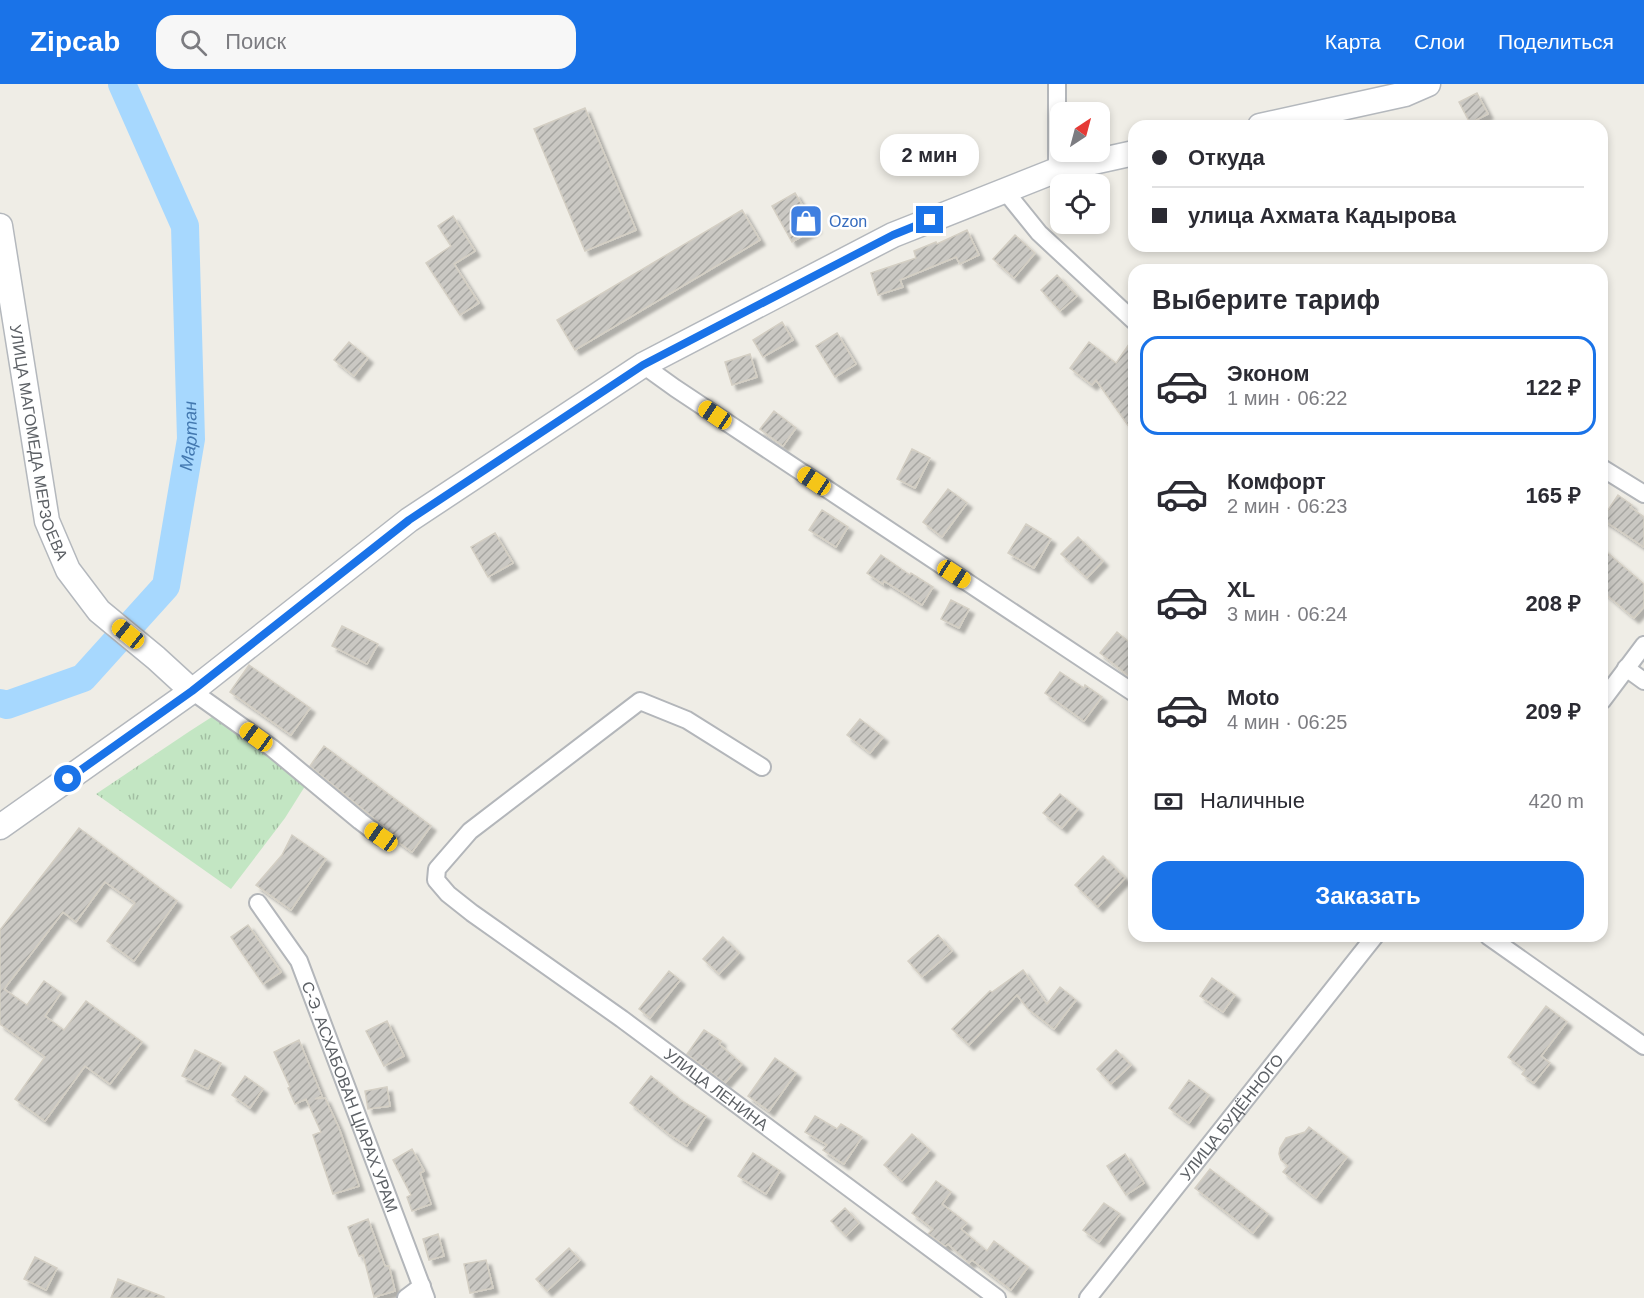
<!DOCTYPE html>
<html lang="ru">
<head>
<meta charset="utf-8">
<style>
	:root { --surface:#fff; --page:#f7f7f7; --text:#2b2b33; --muted:#7c7c81; --line:#e1e1e2; --accent:#1a73e8 }
	body { margin:0; font-family:Arial,sans-serif; background:var(--page); color:var(--text); height:100vh; display:flex; flex-direction:column; font-size:22px; white-space:nowrap }
	* { box-sizing:border-box; margin:0 }
	p { font-size:20px; color:var(--muted) }
	.icon { flex:none; width:33px; height:33px; fill:none; stroke:currentColor; stroke-width:2; stroke-linecap:round; stroke-linejoin:round }
	.map { position:relative; flex:1; overflow:hidden }
	.sheet { position:absolute; left:1128px; top:180px; width:480px; height:678px; display:flex; flex-direction:column; background:var(--surface); border-radius:18px; box-shadow:0 3px 9px #0003 }
	.sheet>* { flex:none }
	.guide { position:absolute; left:1128px; top:36px; width:480px; height:132px; border-radius:18px; box-shadow:0 3px 9px #0003; display:grid; align-content:center; height:132px; padding:0 24px; background:var(--surface) }
	.needle { width:39px; rotate:36deg }
	.controls { position:absolute; left:1050px; top:18px; display:grid; gap:12px }
	.controls a { display:grid; place-items:center; width:60px; height:60px; border-radius:12px; background:var(--surface); box-shadow:0 3px 9px #0003; font-size:30px }
	.end { position:absolute; width:27px; height:27px; margin:-14px; border:8px solid #1a73e8; background:#fff; box-shadow:0 0 0 3px #fff }
	.from { border-radius:50% }
	.bubble { position:absolute; height:42px; border-radius:18px; background:var(--surface); box-shadow:0 3px 9px #0003; font-size:20px; font-weight:600; line-height:42px; text-align:center }
	.car { position:absolute; width:18px; height:36px; margin:-18px -9px; border-radius:8px; box-shadow:0 0 4px 2px #0007; background:linear-gradient(#f5c518 24%,#345 0 40%,#f5c518 0 76%,#345 0 86%,#f5c518 0) }
	.guide b { display:flex; align-items:center; gap:21px; height:57px; font-size:22px }
	.guide b+b { border-top:2px solid var(--line) }
	.guide i { width:15px; height:15px; background:var(--text) }
	ul { padding:0; list-style:none }
	li { display:flex; align-items:center; gap:18px; height:99px; margin:0 12px 9px; padding:0 12px; border:3px solid transparent; border-radius:18px }
	li div { flex:1 }
	li b { display:block; font-size:22px }
	li em { font-style:normal; font-weight:600 }
	li.active { border-color:var(--accent) }
	li>.icon { width:54px; height:54px; stroke-width:1.5 }
	h2 { padding:0 24px; font-size:27px; line-height:72px }
	.pay { display:flex; align-items:center; gap:15px; height:66px; padding:0 24px; font-size:22px }
	.pay p { margin-inline-start:auto }
	.cta { display:flex; gap:12px; margin-top:auto; padding:12px 24px }
	.cta a { flex:1; height:69px; border-radius:18px; background:var(--accent); color:#fff; font-size:24px; font-weight:600; line-height:69px; text-align:center }
	header { display:flex; align-items:center; gap:36px; box-sizing:border-box; height:84px; padding:0 30px; background:var(--accent); color:#fff }
	header strong { font-size:28px }
	nav { display:flex; gap:33px; margin-inline-start:auto; font-size:21px }
	.search { width:420px; height:54px; background:var(--page); display:flex; align-items:center; gap:15px; box-sizing:border-box; padding:0 21px; border-radius:18px; color:var(--muted); font-size:22px }
	.map>svg:first-child { display:block }
</style>
</head>
<body>
<header>
<strong>Zipcab</strong>
<div class="search"><svg class="icon" aria-label="search" viewBox="0 0 24 24"><circle cx="10" cy="10" r="6"/><path d="M15 15l6 6"/></svg>Поиск</div>
<nav><a>Карта</a><a>Слои</a><a>Поделиться</a></nav>
</header>
<div class="map">
<svg width="1644" height="1214" viewBox="0 0 1644 1214">
	<defs>
		<pattern id="park-tufts" width="24" height="20" patternUnits="userSpaceOnUse" patternTransform="scale(1.5)"><rect width="24" height="20" fill="#c3e6c3"/><path d="M3 7l-1-3M5 7V3M7 7l1-3M15 17l-1-3M17 17v-4M19 17l1-3" fill="none" stroke="#a2bea2"/></pattern>
		<pattern id="building-hatch" width="6" height="6" patternUnits="userSpaceOnUse" patternTransform="scale(1.5)"><rect width="6" height="6" fill="#cac8c3"/><path d="M-1 1l2-2M0 6l6-6M5 7l2-2" fill="none" stroke="#a7a6a2"/></pattern>
		<filter id="shadow"><feDropShadow dx="5" dy="5" stdDeviation="1.5" flood-color="#0004"/></filter>
	</defs>
	<rect width="100%" height="100%" fill="#efede6"/>
	<!-- park -->
	<path fill="url(#park-tufts)" d="M218,629L307,699L285,734L231,805L96,710L190,647Z"/>
	<g fill="none" stroke-linecap="round" stroke-linejoin="round">
		<!-- river -->
		<path stroke="#a7d8fe" stroke-width="28" id="s1" d="M0,619L7,621L83,594L166,502L191,355L185,142L122,0"/>
	</g>
	<!-- building -->
	<path fill="url(#building-hatch)" stroke="#d4cfc4" stroke-width="1.5" filter="url(#shadow)" d="M1477,9L1488,30L1470,39L1459,18Z
		M585,24L636,146L585,167L534,45Z
		M795,109L816,144L792,158L772,122Z
		M742,126L760,156L575,266L557,236Z
		M453,132L475,167L454,180L479,219L460,231L426,179L451,162L438,142Z
		M967,146L979,171L960,180L956,173L900,196L903,203L878,211L871,189L916,174L914,167L936,158L937,160Z
		M1015,151L1035,169L1014,194L993,175Z
		M1057,191L1077,212L1060,227L1041,206Z
		M782,238L793,256L763,273L753,256Z
		M837,249L856,280L835,293L816,262Z
		M1134,253V350L1096,296L1092,301L1070,284L1089,258L1116,279Z
		M349,258L368,274L354,292L334,276Z
		M750,270L757,293L732,301L725,278Z
		M774,327L796,344L783,362L760,345Z
		M912,365L930,374L915,404L897,395Z
		M948,405L967,419L942,453L923,438Z
		M1618,411L1632,421L1630,423L1644,433V463L1602,435Z
		M822,426L848,443L836,463L809,446Z
		M1026,440L1051,455L1034,484L1008,469Z
		M495,449L513,479L488,493L471,463Z
		M1078,453L1103,477L1087,494L1061,470Z
		M1602,464L1644,500V523L1634,534L1602,507Z
		M881,471L910,491L911,489L933,503L922,521L884,497L883,500L867,489Z
		M951,516L969,525L959,544L941,535Z
		M342,542L378,560L367,580L332,562Z
		M1117,548L1134,562V596L1100,569Z
		M249,581L310,624L291,651L230,608Z
		M1060,588L1084,604L1085,601L1102,613L1084,637L1045,609Z
		M860,635L883,653L870,669L847,651Z
		M324,662L431,742L412,768L391,753L387,745L310,682Z
		M1060,710L1078,725L1062,744L1043,729Z
		M79,744L177,817L134,877L107,857L135,819L105,798L76,838L63,828L4,905L27,921L44,897L61,909L45,932L64,946L86,917L142,958L110,1000L85,982L45,1037L15,1015L45,973L0,940V846Z
		M292,751L326,775L291,826L256,801L282,771Z
		M1103,772L1125,794L1098,823L1075,801Z
		M248,841L281,888L263,900L231,853Z
		M938,851L952,867L922,893L908,877Z
		M723,853L739,869L719,890L703,875Z
		M1023,886L1047,920L1060,903L1076,916L1054,945L1028,925L1017,911L969,961L952,945L990,907L992,908Z
		M669,887L680,896L650,934L639,925Z
		M1212,894L1235,911L1223,928L1200,912Z
		M1546,922L1567,938L1541,972L1550,979L1534,999L1522,990L1525,986L1508,973Z
		M387,937L404,972L384,982L366,947Z
		M704,946L721,957L719,960L742,980L725,999L687,970Z
		M299,956L322,1012L315,1015L325,1014L339,1044L359,1102L333,1110L313,1051L321,1048L306,1015L295,1020L288,1004L290,1003L274,968Z
		M195,966L221,979L208,1005L182,992Z
		M1116,966L1131,981L1111,1000L1097,985Z
		M775,974L796,989L769,1027L748,1012Z
		M245,992L263,1005L250,1024L232,1011Z
		M651,992L682,1017L706,1032L687,1062L670,1051L630,1019Z
		M1189,996L1209,1011L1189,1039L1169,1024Z
		M387,1003L390,1022L368,1025L365,1007Z
		M815,1032L837,1045L841,1040L862,1053L844,1080L823,1066L827,1061L805,1048Z
		M1309,1043L1347,1073L1316,1114L1283,1088L1288,1082L1281,1076L1279,1070L1280,1064L1286,1054L1305,1048Z
		M912,1050L930,1066L902,1097L884,1081Z
		M412,1065L424,1087L420,1089L431,1120L412,1127L407,1113L411,1111L393,1076Z
		M753,1069L780,1087L766,1110L738,1092Z
		M1125,1070L1144,1099L1126,1111L1107,1082Z
		M1210,1085L1268,1130L1253,1149L1195,1104Z
		M936,1097L951,1108L942,1120L967,1139L961,1145L987,1167L994,1157L1028,1183L1011,1206L972,1176L969,1179L948,1160L945,1162L933,1153L928,1150L933,1145L912,1129Z
		M1104,1119L1120,1130L1099,1158L1083,1146Z
		M845,1124L859,1139L846,1152L831,1137Z
		M368,1135L385,1182H389L395,1207L374,1213L363,1171L359,1172L348,1143Z
		M438,1150L444,1172L429,1176L423,1155Z
		M569,1164L580,1176L547,1207L536,1195Z
		M35,1173L57,1184L46,1206L24,1195Z
		M486,1176L493,1204L470,1209L464,1180Z
		M118,1195L164,1213V1214H111Z"/>
	<g fill="none" stroke-linecap="round" stroke-linejoin="round">
		<defs>
			<g id="minor">
				<path d="M1057,86V0"/>
				<path d="M1005,107L1039,149L1134,237"/>
				<path d="M643,281L675,304L1134,609"/>
				<path d="M1602,384L1644,410"/>
				<path d="M1626,584L1644,597"/>
				<path d="M192,607L272,664L360,737L381,753"/>
				<path d="M1602,617L1644,561"/>
				<path id="s2" d="M762,683L687,636L640,617L470,747L437,785L436,796L448,810L472,829L622,935L997,1214"/>
				<path id="s3" d="M258,819L299,877L426,1214"/>
				<path d="M1488,852L1644,962"/>
				<path d="M406,1214L422,1202"/>
				<path id="s4" d="M1088,1214L1375,852"/>
			</g>
			<g id="secondary">
				<path d="M1260,42L1405,10L1428,0"/>
				<path id="s5" d="M0,142L47,437L68,486L99,527L156,574L192,607"/>
				<path d="M0,743L192,607L409,436L643,281L893,151L1057,86L1134,69"/>
			</g>
		</defs>
		<!-- minor casing -->
		<use href="#minor" stroke="#b3b6ba" stroke-width="20"/>
		<!-- secondary casing -->
		<use href="#secondary" stroke="#b4b8bd" stroke-width="27"/>
		<!-- minor -->
		<use href="#minor" stroke="#fff" stroke-width="16"/>
		<!-- secondary -->
		<use href="#secondary" stroke="#fff" stroke-width="24"/>
	</g>
	<g fill="none" stroke-linecap="round" stroke-linejoin="round">
		<!-- route -->
		<path stroke="#1a73e8" stroke-width="8" d="M68,695L192,607L409,436L643,281L893,151L930,136"/>
	</g>
	<!-- icons -->
	<defs>
		<symbol id="shop-square" viewBox="-11 -11 22 22"><rect x="-9" y="-9" width="18" height="18" rx="4" fill="#3f7fe0" stroke="#fff"/><path d="M-5-2.5h2.3a2.7 3.5 0 0 1 5.4 0H5L5.5 6h-11ZM-1.5-2.5h3a1.5 2.3 0 0 0-3 0Z" fill="#fff"/></symbol>
	</defs>
	<g fill-rule="evenodd">
		<use href="#shop-square" x="787" y="118" width="38" height="38"/>
	</g>
	<g text-anchor="middle" dominant-baseline="central" stroke-width="5" stroke-linejoin="round" paint-order="stroke">
		<!-- shop labels -->
		<g font-size="16" fill="#366cbe" stroke="#fff" text-anchor="start">
			<text x="829" y="137">Ozon</text>
		</g>
		<!-- street labels -->
		<g font-size="16" fill="#5d6166" stroke="#fff">
			<text stroke="none"><textPath href="#s5" startOffset="220">УЛИЦА МАГОМЕДА МЕРЗОЕВА</textPath></text>
			<text stroke="none"><textPath href="#s2" startOffset="765">УЛИЦА ЛЕНИНА</textPath></text>
			<text stroke="none"><textPath href="#s3" startOffset="216">С-Э. АСХАБОВАН ЦIАРАХ УРАМ</textPath></text>
			<text stroke="none"><textPath href="#s4" startOffset="231">УЛИЦА БУДЁННОГО</textPath></text>
		</g>
		<!-- water labels -->
		<g font-size="18" font-style="italic" fill="#4378b0" stroke="#fff">
			<text stroke="none"><textPath href="#s1" startOffset="364">Мартан</textPath></text>
		</g>
	</g>
</svg>
<div class="controls">
<a><svg class="needle" viewBox="-14 -14 28 28"><path d="M0-13l5 13h-10z" fill="#e53935"/><path d="M0 13l5-13h-10z" fill="#7c7c81"/></svg></a>
<a><svg class="icon" aria-label="locate" viewBox="0 0 24 24"><circle cx="12" cy="12" r="6"/><path d="M12 2v4M12 18v4M2 12h4M18 12h4"/></svg></a>
</div>
<i class="end from" style="left:68px;top:695px"></i>
<i class="end" style="left:930px;top:136px"></i>
<div class="bubble" style="left:880px;top:50px;width:99px">2 мин</div>
<i class="car" style="left:715px;top:331px;rotate:304deg"></i>
<i class="car" style="left:814px;top:397px;rotate:304deg"></i>
<i class="car" style="left:954px;top:490px;rotate:123deg"></i>
<i class="car" style="left:128px;top:550px;rotate:309deg"></i>
<i class="car" style="left:256px;top:653px;rotate:306deg"></i>
<i class="car" style="left:381px;top:753px;rotate:305deg"></i>
<div class="guide">
<b><i class="from"></i>Откуда</b>
<b><i></i>улица Ахмата Кадырова</b>
</div>
<section class="sheet">
<h2>Выберите тариф</h2>
<ul>
<li class="active"><svg class="icon" aria-label="car" viewBox="0 0 24 24"><path d="M5 17H2v-5l4-1 3-4h7l3 4 3 1v5h-3M9 17h6M6 11h13"/><circle cx="7" cy="17" r="2"/><circle cx="17" cy="17" r="2"/></svg><div><b>Эконом</b><p>1 мин · 06:22</p></div><em>122 ₽</em></li>
<li><svg class="icon" aria-label="car" viewBox="0 0 24 24"><path d="M5 17H2v-5l4-1 3-4h7l3 4 3 1v5h-3M9 17h6M6 11h13"/><circle cx="7" cy="17" r="2"/><circle cx="17" cy="17" r="2"/></svg><div><b>Комфорт</b><p>2 мин · 06:23</p></div><em>165 ₽</em></li>
<li><svg class="icon" aria-label="car" viewBox="0 0 24 24"><path d="M5 17H2v-5l4-1 3-4h7l3 4 3 1v5h-3M9 17h6M6 11h13"/><circle cx="7" cy="17" r="2"/><circle cx="17" cy="17" r="2"/></svg><div><b>XL</b><p>3 мин · 06:24</p></div><em>208 ₽</em></li>
<li><svg class="icon" aria-label="car" viewBox="0 0 24 24"><path d="M5 17H2v-5l4-1 3-4h7l3 4 3 1v5h-3M9 17h6M6 11h13"/><circle cx="7" cy="17" r="2"/><circle cx="17" cy="17" r="2"/></svg><div><b>Moto</b><p>4 мин · 06:25</p></div><em>209 ₽</em></li>
</ul>
<div class="pay"><svg class="icon" aria-label="cash" viewBox="0 0 24 24"><path d="M3 7h18v10H3z"/><circle cx="12" cy="12" r="2"/></svg>Наличные<p>420 m</p></div>
<div class="cta"><a>Заказать</a></div>
</section>
</div>
</body>
</html>
